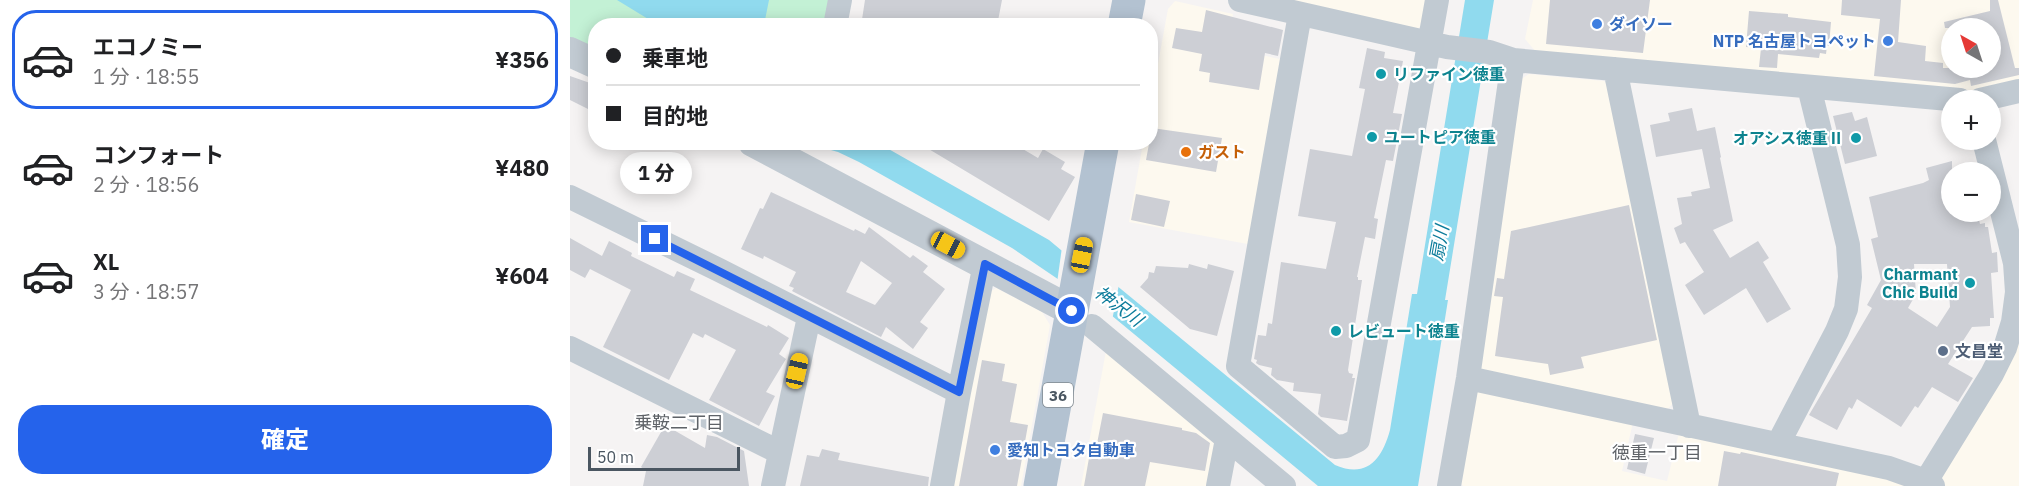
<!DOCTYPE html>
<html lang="ja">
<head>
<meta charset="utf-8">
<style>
	:root { --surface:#fff; --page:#f2f2f2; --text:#202124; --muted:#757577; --line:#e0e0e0; --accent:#2563eb }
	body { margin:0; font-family:"IBM Plex Sans","Noto Sans JP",sans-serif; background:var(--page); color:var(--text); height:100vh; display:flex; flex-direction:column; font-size:22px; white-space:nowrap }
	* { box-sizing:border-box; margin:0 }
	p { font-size:20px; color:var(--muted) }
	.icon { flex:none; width:33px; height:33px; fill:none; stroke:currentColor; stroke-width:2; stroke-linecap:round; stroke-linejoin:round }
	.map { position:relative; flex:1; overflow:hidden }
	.sheet { display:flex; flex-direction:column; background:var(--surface); width:570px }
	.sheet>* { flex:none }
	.hud { position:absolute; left:18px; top:18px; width:570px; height:132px; border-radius:24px; box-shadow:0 3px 15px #0003; display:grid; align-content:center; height:132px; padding:0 18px; background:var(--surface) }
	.needle { width:39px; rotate:321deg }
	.fabs { position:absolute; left:1371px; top:18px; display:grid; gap:12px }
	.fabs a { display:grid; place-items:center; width:60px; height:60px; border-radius:50%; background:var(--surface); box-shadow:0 3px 15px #0003; font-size:30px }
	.scale { position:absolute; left:18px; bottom:15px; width:152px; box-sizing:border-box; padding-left:6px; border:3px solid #4a5661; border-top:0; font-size:16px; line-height:21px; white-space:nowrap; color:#4a5661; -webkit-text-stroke:4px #fff; paint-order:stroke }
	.end { position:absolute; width:27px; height:27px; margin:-14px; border:8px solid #2563eb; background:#fff; box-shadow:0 0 0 3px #fff }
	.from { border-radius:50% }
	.bubble { position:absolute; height:42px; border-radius:21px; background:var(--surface); box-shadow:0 3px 15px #0003; font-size:20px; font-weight:800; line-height:42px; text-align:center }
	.car { position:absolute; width:18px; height:36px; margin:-18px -9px; border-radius:8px; box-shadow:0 0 4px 2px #0007; background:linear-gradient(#f5c518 24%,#345 0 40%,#f5c518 0 76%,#345 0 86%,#f5c518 0) }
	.hud b { display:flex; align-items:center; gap:21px; height:57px; font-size:22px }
	.hud b+b { border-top:2px solid var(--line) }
	.hud i { width:15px; height:15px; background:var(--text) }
	ul { padding:10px 0 0; list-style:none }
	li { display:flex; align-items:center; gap:18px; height:99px; margin:0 12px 9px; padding:0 6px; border:3px solid transparent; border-radius:24px }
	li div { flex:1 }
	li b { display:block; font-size:22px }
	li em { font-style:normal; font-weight:800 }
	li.on { border-color:var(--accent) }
	li>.icon { width:54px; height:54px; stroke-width:1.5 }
	.cta { display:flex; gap:12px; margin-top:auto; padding:12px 18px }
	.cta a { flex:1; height:69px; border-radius:24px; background:var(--accent); color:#fff; font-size:24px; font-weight:800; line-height:69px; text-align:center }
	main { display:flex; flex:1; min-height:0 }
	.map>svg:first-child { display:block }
</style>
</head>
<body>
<main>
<section class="sheet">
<ul>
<li class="on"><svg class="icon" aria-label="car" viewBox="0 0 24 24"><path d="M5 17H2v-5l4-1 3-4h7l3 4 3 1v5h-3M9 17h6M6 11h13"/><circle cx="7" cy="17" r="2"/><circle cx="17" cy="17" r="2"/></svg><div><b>エコノミー</b><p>1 分 · 18:55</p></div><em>¥356</em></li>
<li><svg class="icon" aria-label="car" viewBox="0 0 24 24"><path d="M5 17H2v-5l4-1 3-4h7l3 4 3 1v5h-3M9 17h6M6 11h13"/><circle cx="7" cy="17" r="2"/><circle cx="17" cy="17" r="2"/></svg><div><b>コンフォート</b><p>2 分 · 18:56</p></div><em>¥480</em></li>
<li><svg class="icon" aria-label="car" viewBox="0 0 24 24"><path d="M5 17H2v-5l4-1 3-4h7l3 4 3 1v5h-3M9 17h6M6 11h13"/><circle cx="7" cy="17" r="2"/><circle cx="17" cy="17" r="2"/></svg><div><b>XL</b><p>3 分 · 18:57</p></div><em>¥604</em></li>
</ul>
<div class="cta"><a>確定</a></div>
</section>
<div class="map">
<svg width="1449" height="486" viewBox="0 0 1449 486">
	<rect width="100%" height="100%" fill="#f5f3f3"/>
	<!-- commercial -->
	<path fill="#fdf9ef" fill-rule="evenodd" d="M711,0H858L854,24L844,31Z
		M963,0H1449V80L1403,92L966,52L955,39ZM1382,28H1420V68H1382Z
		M605,1L663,14L656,48L715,60L683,245L559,222L573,143L580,142L581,102L598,9Z
		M959,74L1034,81L1040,87L1106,400L1095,412L914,376L906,366L950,80Z
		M426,288L472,312L480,325L451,486H381L417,294Z
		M1449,331V486H1375L1370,474Z
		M536,351L646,443L640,486H511Z
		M910,390L1063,422L1052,471L1097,481L1109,433L1314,474L1338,486H893L886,478L899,399Z"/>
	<!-- green -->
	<path fill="#c3f1d5" d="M0,0H262L257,25L26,26L25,52L0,41Z"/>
	<!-- water -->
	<path fill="#90daee" d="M47,0H199L194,25H88Z
		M895,0H924L875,300H878L848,486H748L541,315L442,248L289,162L268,152L236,143H308L479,240L491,250L546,285L765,465C797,479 812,459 820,430L842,294H847Z"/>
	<!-- pier -->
	<path fill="#f5f3f3" d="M492,247L549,284L542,321L487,283Z"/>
	<!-- building -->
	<path fill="#cdcfd5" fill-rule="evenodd" d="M295,0H432L427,26H291Z
		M980,0H1080L1073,53L976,44Z
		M1272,0H1331L1328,42L1356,46L1355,61L1373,63V68H1420V28H1375L1374,22L1420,11V0H1428L1445,68H1449V75L1401,86L1400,80L1385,84L1304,76L1310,19L1271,15Z
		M636,10L713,30L708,56L695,53L689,90L639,82L640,73L629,71L632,54L602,48L606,28L632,32Z
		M1179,11L1218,14V17L1261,22L1259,46H1257L1256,54L1250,53L1249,58L1208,54L1207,68L1189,67L1191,48L1176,47Z
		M797,48L815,52L814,58L833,61L823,113L832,114L823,161L816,160L804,218L808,219L805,239L795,237L787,277H788V280H792L778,370L779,373L783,374L782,378H785L777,421L751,417L748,414L751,394L723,391L724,383L707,380L701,375L702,368L689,365L686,363L687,360L684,359L688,335L696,336L698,323L702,324L711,262L756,269L766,222L728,216L740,149L782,156L795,89L789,88Z
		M0,76L20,83L26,88V113L0,100Z
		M1122,108L1127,131L1145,127L1151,157L1150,158L1163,221L1143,230L1160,258L1188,241L1199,258L1193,262L1221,309L1197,323L1176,288L1134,315L1115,285L1134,272L1115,242L1110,244L1104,228L1112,224L1107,198L1122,196L1121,192L1140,188L1132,149L1086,157L1080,125L1100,121L1098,113Z
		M1282,112L1285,121L1297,117L1307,156L1275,164L1263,116Z
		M582,128L652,138L646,172L576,160Z
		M347,142H441L468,158L473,149L495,162L491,169L505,177L479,221Z
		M1382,161V212H1407L1410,224L1415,223V227H1418L1422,253L1427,252L1428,272L1421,273L1424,318H1420V326L1402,327L1378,364L1403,378L1388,402L1362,387L1348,408L1345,406L1331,427L1287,399L1282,409L1279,407L1267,430L1239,415L1302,308L1297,305L1311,280L1301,239L1308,237L1299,197L1353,183L1359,180L1356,168ZM1344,264H1377L1380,307L1367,327L1338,308L1346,294Z
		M201,192L284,231L285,229L295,234L299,227L340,258L343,255L358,266L353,272L375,289L350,322L358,328L343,349L316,327L311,337L222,291L224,288L219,286L226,272L194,256L193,259L171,249L190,208L193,209ZM291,261L322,283L305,305L276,292Z
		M566,194L600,201L594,227L561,220Z
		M1059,205L1087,340L1011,357L1014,368L980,375L978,364L925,356L933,297L924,296L927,278L934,279L941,231Z
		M0,238L32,256L39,241L62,253L61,256L104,277L107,271L125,279L120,290L197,327L198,325L219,338L209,354L216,359L196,392L205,396L189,426L139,400L166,350L135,334L133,338L123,333L99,380L33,347L61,290L20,269L15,278L0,270Z
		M619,264L637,269L638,264L664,271L647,336L620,329L570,287L578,278L579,272L584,273L586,266L618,268Z
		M412,360L435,364L432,381L447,384L440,422L458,425L447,486H389Z
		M533,413L612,428V430L626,433L640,443L635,471L580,462L575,486H514L519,458L524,459Z
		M95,425L135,448L137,435L147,437L174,451L179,486H73L76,471L71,467Z
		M1065,434L1084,438L1075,474L1057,469Z
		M252,449L270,453L268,460L359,477L358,486H230L237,455L249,457Z
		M1154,451L1170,454L1171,452L1269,473L1266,486H1148Z"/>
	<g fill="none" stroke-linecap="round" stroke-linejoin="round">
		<!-- minor -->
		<path stroke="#c1cad2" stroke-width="24" d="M670,0L877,47L919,52L943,60L1390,100
			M730,14L668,366L765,447L776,446L788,440L867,0
			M265,26L270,0
			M1045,69L1119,426
			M1410,100L1449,91
			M0,197L149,270L389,392L372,486
			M522,326L714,486
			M0,348L209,452
			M898,378L1319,468L1356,481L1363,486
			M389,392L415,264
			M1208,444L1267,331L1276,309L1280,277L1278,245L1239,87
			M203,486L239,317
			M648,486L657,439
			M879,486L898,378L943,60
			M1353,486L1422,374L1435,348L1443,322L1447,292L1445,263L1414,140"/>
		<!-- tertiary -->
		<path stroke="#c1cad2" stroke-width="30" d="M0,52L26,64
			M183,142L502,311"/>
		<!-- primary -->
		<path stroke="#b3c2d1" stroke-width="33" d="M554,26L559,0
			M470,486L533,142"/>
	</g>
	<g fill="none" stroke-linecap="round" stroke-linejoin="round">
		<!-- route -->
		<path stroke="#2563eb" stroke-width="8" d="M85,239L389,392L415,264L502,311"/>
	</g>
	<!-- markers -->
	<g fill="#3f7fe0" stroke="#fff" stroke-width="2">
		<circle cx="1027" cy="24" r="6"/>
		<circle cx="1318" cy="41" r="6"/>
		<circle cx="425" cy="450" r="6"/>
	</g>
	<g fill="#0f9aa8" stroke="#fff" stroke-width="2">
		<circle cx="811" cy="74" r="6"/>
		<circle cx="802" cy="137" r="6"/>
		<circle cx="1286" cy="138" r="6"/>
		<circle cx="1400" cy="283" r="6"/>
		<circle cx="766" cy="331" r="6"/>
	</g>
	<circle fill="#e8710a" stroke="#fff" stroke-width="2" cx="616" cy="152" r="6"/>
	<circle fill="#5c6f8a" stroke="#fff" stroke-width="2" cx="1373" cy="351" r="6"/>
	<g text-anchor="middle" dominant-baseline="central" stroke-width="4.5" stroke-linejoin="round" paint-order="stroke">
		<!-- shield labels -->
		<rect fill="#fff" stroke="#808990" stroke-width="1.5" x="473" y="383" width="30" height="24" rx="4.5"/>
		<g font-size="15" font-weight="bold" fill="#4a5661">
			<text x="488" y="395">36</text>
		</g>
		<!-- shop labels -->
		<g font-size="16" font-weight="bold" fill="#366cbe" stroke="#fff" text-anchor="start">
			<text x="1039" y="24">ダイソー</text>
			<text x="1306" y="41" text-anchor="end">NTP 名古屋トヨペット</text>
			<text x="437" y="450">愛知トヨタ自動車</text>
		</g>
		<!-- culture labels -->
		<g font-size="16" font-weight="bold" fill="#0d838f" stroke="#fff" text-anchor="start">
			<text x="823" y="74">リファイン徳重</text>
			<text x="814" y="137">ユートピア徳重</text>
			<text x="1274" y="138" text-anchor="end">オアシス徳重Ⅱ</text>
			<text x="1388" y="274" text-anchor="end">Charmant<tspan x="1388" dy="18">Chic Build</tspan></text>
			<text x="778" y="331">レビュート徳重</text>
		</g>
		<!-- food labels -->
		<g font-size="16" font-weight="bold" fill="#c56008" stroke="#fff" text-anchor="start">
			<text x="628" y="152">ガスト</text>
		</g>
		<!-- service labels -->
		<g font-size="16" font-weight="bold" fill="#4e5e75" stroke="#fff" text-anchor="start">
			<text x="1385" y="351">文昌堂</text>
		</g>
		<!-- water labels -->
		<g font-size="18" font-style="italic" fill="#0c7c9b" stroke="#fff">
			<text transform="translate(869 243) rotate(-80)">扇川</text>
			<text transform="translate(549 306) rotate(37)">神沢川</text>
		</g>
		<!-- neighbourhood labels -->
		<g font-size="18" fill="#5f6368" stroke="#fff">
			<text x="109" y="422">乗鞍二丁目</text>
			<text x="1087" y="452">徳重一丁目</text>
		</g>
	</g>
</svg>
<div class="fabs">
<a><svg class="needle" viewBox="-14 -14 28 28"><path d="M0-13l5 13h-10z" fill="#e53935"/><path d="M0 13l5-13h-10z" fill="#757577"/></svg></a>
<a>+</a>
<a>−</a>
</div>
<div class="scale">50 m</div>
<i class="end from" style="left:502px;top:311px"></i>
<i class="end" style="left:85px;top:239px"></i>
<div class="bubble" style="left:50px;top:152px;width:72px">1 分</div>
<i class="car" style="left:378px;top:245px;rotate:118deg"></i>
<i class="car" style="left:512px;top:255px;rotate:11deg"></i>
<i class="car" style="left:227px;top:371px;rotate:13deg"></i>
<div class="hud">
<b><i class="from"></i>乗車地</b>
<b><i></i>目的地</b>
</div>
</div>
</main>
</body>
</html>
